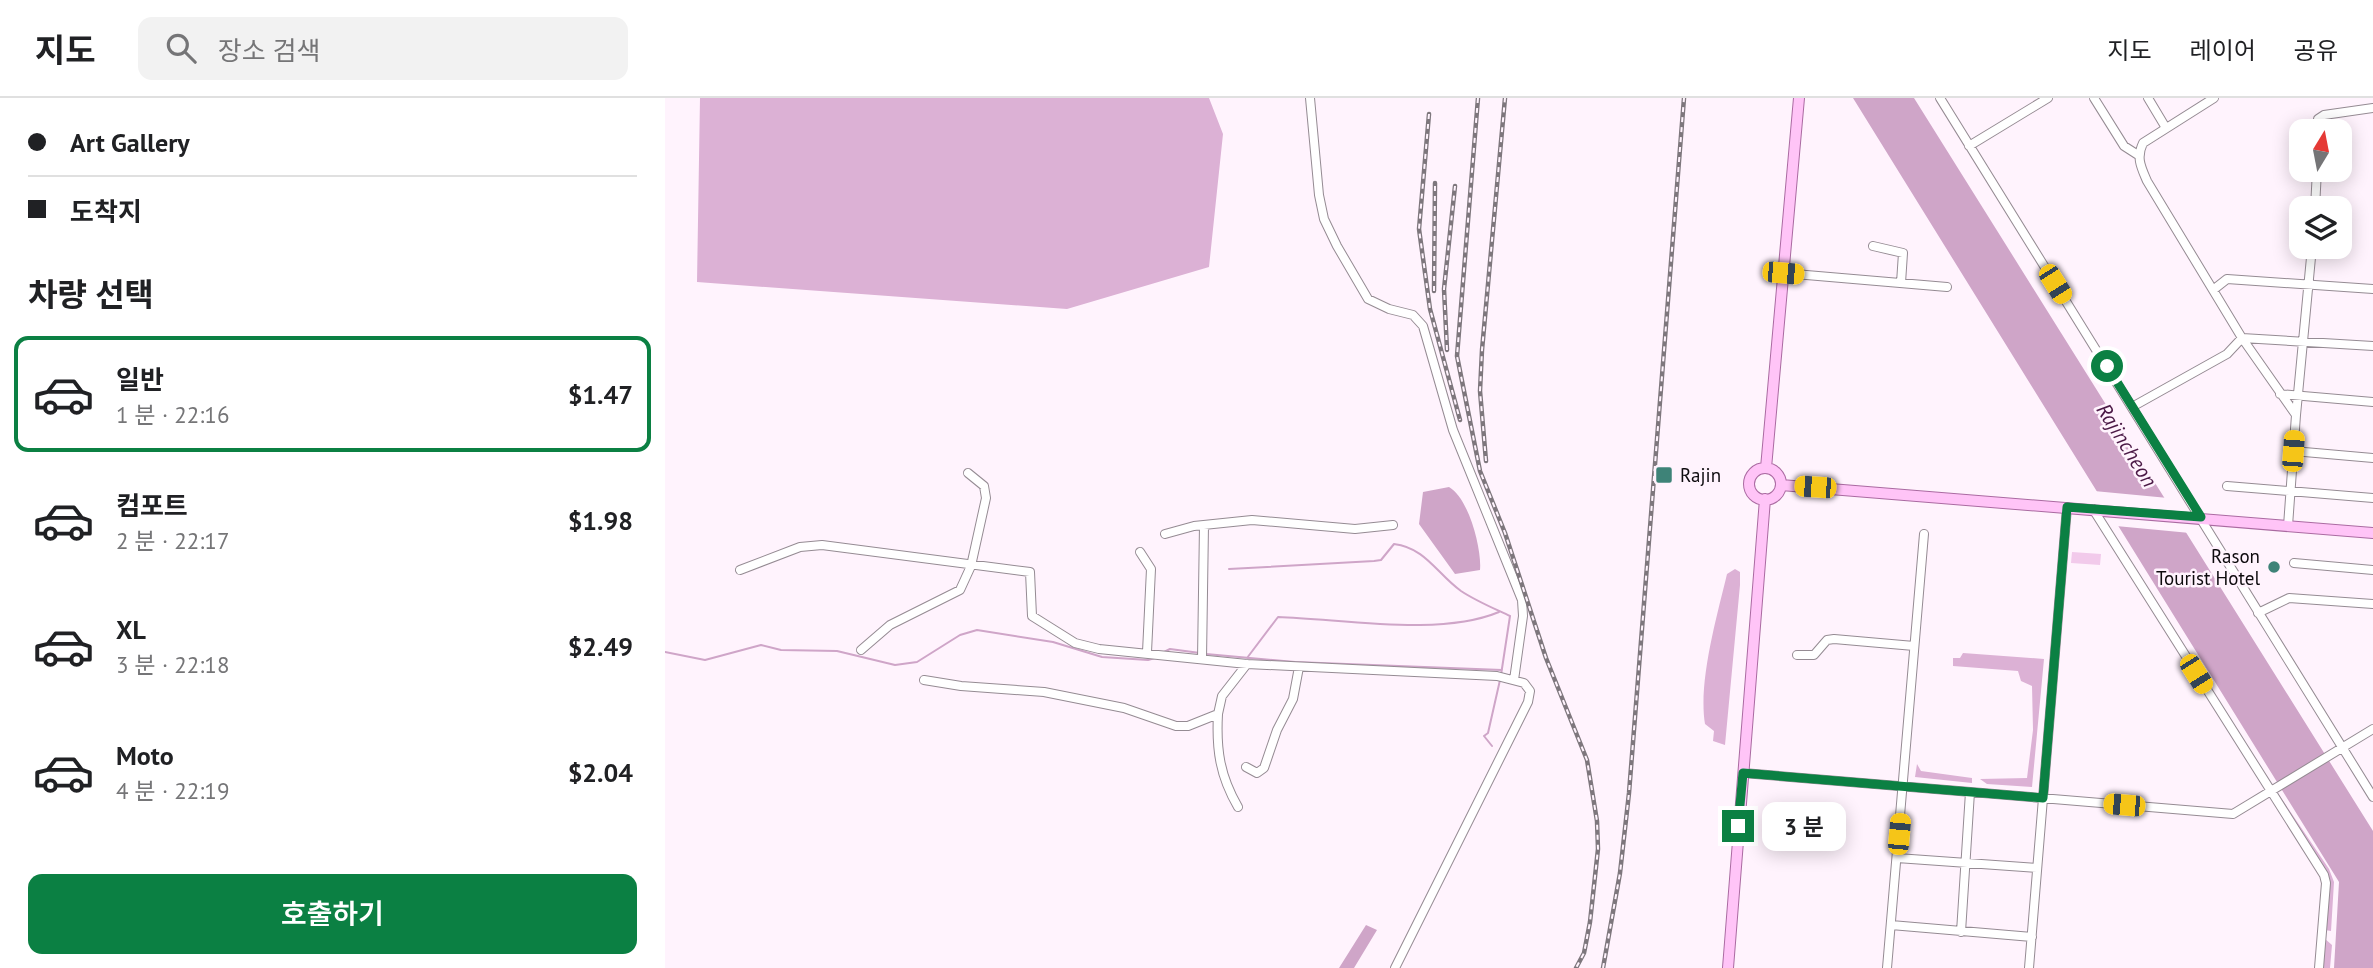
<!DOCTYPE html>
<html lang="ko">
<head>
<meta charset="utf-8">
<style>
	:root { --surface:#fff; --page:#f2f2f2; --text:#202124; --muted:#757577; --line:#e0e0e0; --accent:#0b8043 }
	body { margin:0; font-family:"PT Sans","Noto Sans KR",sans-serif; background:var(--page); color:var(--text); height:100vh; display:flex; flex-direction:column; font-size:26px; white-space:nowrap }
	* { box-sizing:border-box; margin:0 }
	p { font-size:23px; color:var(--muted) }
	.icon { flex:none; width:38px; height:38px; fill:none; stroke:currentColor; stroke-width:2; stroke-linecap:round; stroke-linejoin:round }
	.map { position:relative; flex:1; overflow:hidden }
	.details { display:flex; flex-direction:column; background:var(--surface); width:665px }
	.details>* { flex:none }
	.hud { display:grid; align-content:center; height:154px; padding:0 28px; background:var(--surface) }
	.needle { width:46px; rotate:10deg }
	.tools { position:absolute; left:1624px; top:21px; display:grid; gap:14px }
	.tools a { display:grid; place-items:center; width:63px; height:63px; border-radius:14px; background:var(--surface); box-shadow:0 4px 18px #0003; font-size:35px }
	.end { position:absolute; width:32px; height:32px; margin:-16px; border:9px solid #0b8043; background:#fff; box-shadow:0 0 0 4px #fff }
	.from { border-radius:50% }
	.bubble { position:absolute; height:49px; border-radius:14px; background:var(--surface); box-shadow:0 4px 18px #0003; font-size:23px; font-weight:600; line-height:49px; text-align:center }
	.car { position:absolute; width:21px; height:42px; margin:-21px -10px; border-radius:9px; box-shadow:0 0 5px 2px #0007; background:linear-gradient(#f5c518 24%,#345 0 40%,#f5c518 0 76%,#345 0 86%,#f5c518 0) }
	.hud b { display:flex; align-items:center; gap:24px; height:66px; font-size:26px }
	.hud b+b { border-top:2px solid var(--line) }
	.hud i { width:18px; height:18px; background:var(--text) }
	ul { padding:0; list-style:none }
	li { display:flex; align-items:center; gap:21px; height:116px; margin:0 14px 10px; padding:0 14px; border:4px solid transparent; border-radius:14px }
	li div { flex:1 }
	li b { display:block; font-size:26px }
	li em { font-style:normal; font-weight:600 }
	li.selected { border-color:var(--accent) }
	li>.icon { width:63px; height:63px; stroke-width:1.5 }
	h2 { padding:0 28px; font-size:32px; line-height:84px }
	.button { display:flex; gap:14px; margin-top:auto; padding:14px 28px }
	.button a { flex:1; height:80px; border-radius:14px; background:var(--accent); color:#fff; font-size:28px; font-weight:600; line-height:80px; text-align:center }
	header { display:flex; align-items:center; gap:42px; box-sizing:border-box; height:98px; padding:0 35px; background:var(--surface); border-bottom:2px solid var(--line) }
	header strong { font-size:33px }
	nav { display:flex; gap:38px; margin-inline-start:auto; font-size:24px }
	.search { width:490px; height:63px; background:var(--page); display:flex; align-items:center; gap:18px; box-sizing:border-box; padding:0 24px; border-radius:14px; color:var(--muted); font-size:26px }
	main { display:flex; flex:1; min-height:0 }
	.map>svg:first-child { display:block }
</style>
</head>
<body>
<header>
<strong>지도</strong>
<div class="search"><svg class="icon" aria-label="search" viewBox="0 0 24 24"><circle cx="10" cy="10" r="6"/><path d="M15 15l6 6"/></svg>장소 검색</div>
<nav><a>지도</a><a>레이어</a><a>공유</a></nav>
</header>
<main>
<section class="details">
<div class="hud">
<b><i class="from"></i>Art Gallery</b>
<b><i></i>도착지</b>
</div>
<h2>차량 선택</h2>
<ul>
<li class="selected"><svg class="icon" aria-label="car" viewBox="0 0 24 24"><path d="M5 17H2v-5l4-1 3-4h7l3 4 3 1v5h-3M9 17h6M6 11h13"/><circle cx="7" cy="17" r="2"/><circle cx="17" cy="17" r="2"/></svg><div><b>일반</b><p>1 분 · 22:16</p></div><em>$1.47</em></li>
<li><svg class="icon" aria-label="car" viewBox="0 0 24 24"><path d="M5 17H2v-5l4-1 3-4h7l3 4 3 1v5h-3M9 17h6M6 11h13"/><circle cx="7" cy="17" r="2"/><circle cx="17" cy="17" r="2"/></svg><div><b>컴포트</b><p>2 분 · 22:17</p></div><em>$1.98</em></li>
<li><svg class="icon" aria-label="car" viewBox="0 0 24 24"><path d="M5 17H2v-5l4-1 3-4h7l3 4 3 1v5h-3M9 17h6M6 11h13"/><circle cx="7" cy="17" r="2"/><circle cx="17" cy="17" r="2"/></svg><div><b>XL</b><p>3 분 · 22:18</p></div><em>$2.49</em></li>
<li><svg class="icon" aria-label="car" viewBox="0 0 24 24"><path d="M5 17H2v-5l4-1 3-4h7l3 4 3 1v5h-3M9 17h6M6 11h13"/><circle cx="7" cy="17" r="2"/><circle cx="17" cy="17" r="2"/></svg><div><b>Moto</b><p>4 분 · 22:19</p></div><em>$2.04</em></li>
</ul>
<div class="button"><a>호출하기</a></div>
</section>
<div class="map">
<svg width="1708" height="870" viewBox="0 0 1708 870">
	<rect width="100%" height="100%" fill="#fff3fd"/>
	<!-- green -->
	<path fill="#f2caeb" d="M1407,454L1436,456L1435,467L1406,465Z"/>
	<!-- forest -->
	<path fill="#dcb1d5" d="M35,0H544L558,36L544,169L402,211L32,184Z
		M1070,471L1075,474V487L1060,647L1048,643L1049,633L1040,626C1033,584 1052,518 1062,476Z
		M1298,555L1379,561L1367,689L1322,686L1315,681L1362,680L1368,632L1367,588L1356,583L1353,573L1288,568V560H1295Z
		M1252,666L1256,673L1307,680V685L1250,679Z
		M1612,694L1664,771L1669,784L1666,833L1660,832L1663,786Z
		M1659,840L1667,847L1665,870H1656Z"/>
	<!-- water -->
	<path fill="#cfa5c8" d="M1188,0H1249L1708,733V870H1669L1674,784Z
		M784,389C804,400 817,452 815,472L790,476L754,426L758,394Z
		M701,827L712,832L689,870H674Z"/>
	<!-- pier -->
	<path fill="#fff3fd" d="M1429,393L1503,400L1525,435L1451,428Z"/>
	<g fill="none" stroke-linecap="round" stroke-linejoin="round">
		<!-- stream -->
		<path stroke="#cfa5c8" stroke-width="2" d="M564,471L709,463L716,462L729,446C761,450 772,476 796,493C811,503 828,510 845,518L836,577
			M0,554L40,562L96,547L116,552L172,553L230,567L252,564L295,537L312,532L388,544L437,559L483,562L490,560
			M497,555L505,551L535,555
			M541,556L630,564L837,572
			M582,560L613,519C678,521 774,539 834,514
			M827,648L819,638L823,635L835,582"/>
		<defs>
			<path id="minor" d="M645,0L654,97L659,121L672,148L703,201L724,211L748,217L758,228L788,332L857,502L858,518L849,582
				M1275,0L1708,699
				M1429,0L1459,48L1473,57
				M1483,0L1501,30
				M1549,0L1478,45C1471,60 1476,69 1482,83L1577,240L1631,317L1623,428
				M1652,33L1653,21L1659,17L1708,10
				M1304,48L1383,0
				M1650,110L1652,72
				M1208,148L1238,155L1236,185
				M1118,175L1282,189
				M1548,192L1562,181L1708,191
				M1615,296L1708,304
				M1467,309L1562,256L1577,240L1708,248
				M1631,317L1647,149
				M1628,353L1708,360
				M1562,388L1708,400
				M1428,411L1659,777L1661,785L1654,870
				M500,436L529,428L587,422L690,431L728,427
				M475,454L486,471L482,554
				M1629,465L1708,472
				M75,472L135,449L157,447L365,474L367,518L410,545L434,551L582,566L832,578L859,585L865,593L863,604L730,870
				M1593,515L1624,500L1708,506
				M196,552L225,527L295,492L306,468L321,400L319,388L303,375
				M1132,557H1149L1162,542L1169,541L1249,548
				M537,561L539,427
				M259,582L296,588L379,594L459,610L511,628H523L553,616L557,598L582,566
				M553,616C551,652 555,678 573,709
				M581,669L592,675L599,670L612,632L628,601L634,569
				M1078,675L1568,716L1708,631
				M1232,760L1372,770
				M1226,827L1367,839
				M1296,834L1305,694
				M1222,870L1259,436
				M1364,870L1402,409"/>
			<path id="major" d="M1101,370L1134,0
				M1084 386a16 16 0 1 1 32 0a16 16 0 1 1-32 0Z
				M1116,387L1708,435
				M1063,870L1100,401"/>
		</defs>
		<!-- minor casing -->
		<use href="#minor" stroke="#958b93" stroke-width="10"/>
		<!-- major casing -->
		<use href="#major" stroke="#aa6aa1" stroke-width="12"/>
		<!-- minor -->
		<use href="#minor" stroke="#fff" stroke-width="8"/>
		<!-- major -->
		<use href="#major" stroke="#ffc4f7" stroke-width="10"/>
		<defs>
			<path id="rail" d="M813,0L792,258L815,373L840,435L881,560L922,662L932,723L933,751L925,824L919,855L911,870
				M764,16L754,131L765,211L795,322
				M769,193L770,85
				M782,252L779,191L790,88
				M821,363L815,293L817,252L840,0
				M938,870L955,775L964,695L1019,0"/>
		</defs>
		<!-- rail casing -->
		<use href="#rail" stroke="#7e777d" stroke-width="4.5"/>
		<!-- rail -->
		<use href="#rail" stroke="#fff3fd" stroke-width="2" stroke-dasharray="5" stroke-linecap="butt"/>
	</g>
	<g fill="none" stroke-linecap="round" stroke-linejoin="round">
		<!-- route -->
		<path stroke="#0b8043" stroke-width="9" d="M1073,728L1078,675L1378,700L1402,409L1536,419L1442,268"/>
	</g>
	<!-- markers -->
	<g fill="#3e8378" stroke="#fff3fd" stroke-width="2.5">
		<rect x="990" y="368" width="18" height="18" rx="3.5"/>
		<circle cx="1609" cy="469" r="7"/>
	</g>
	<g text-anchor="middle" dominant-baseline="central" stroke-width="5" stroke-linejoin="round" paint-order="stroke">
		<!-- poi labels -->
		<g font-size="19" fill="#0d0a0d" stroke="#fff3fd" text-anchor="start">
			<text x="1015" y="377">Rajin</text>
			<text x="1595" y="458" text-anchor="end">Rason<tspan x="1595" dy="22">Tourist Hotel</tspan></text>
		</g>
		<!-- water labels -->
		<g font-size="21" font-style="italic" fill="#4b1946" stroke="#fff3fd">
			<text transform="translate(1462 347) rotate(58)">Rajincheon</text>
		</g>
	</g>
</svg>
<div class="tools">
<a><svg class="needle" viewBox="-14 -14 28 28"><path d="M0-13l5 13h-10z" fill="#e53935"/><path d="M0 13l5-13h-10z" fill="#757577"/></svg></a>
<a><svg class="icon" aria-label="layers" viewBox="0 0 24 24"><path d="M12 4l9 5-9 5-9-5zM3 14l9 5 9-5"/></svg></a>
</div>
<i class="end from" style="left:1442px;top:268px"></i>
<i class="end" style="left:1073px;top:728px"></i>
<div class="bubble" style="left:1097px;top:704px;width:84px">3 분</div>
<i class="car" style="left:1118px;top:175px;rotate:95deg"></i>
<i class="car" style="left:1390px;top:186px;rotate:148deg"></i>
<i class="car" style="left:1628px;top:353px;rotate:4deg"></i>
<i class="car" style="left:1150px;top:389px;rotate:274deg"></i>
<i class="car" style="left:1531px;top:576px;rotate:148deg"></i>
<i class="car" style="left:1459px;top:707px;rotate:275deg"></i>
<i class="car" style="left:1234px;top:736px;rotate:5deg"></i>
</div>
</main>
</body>
</html>
